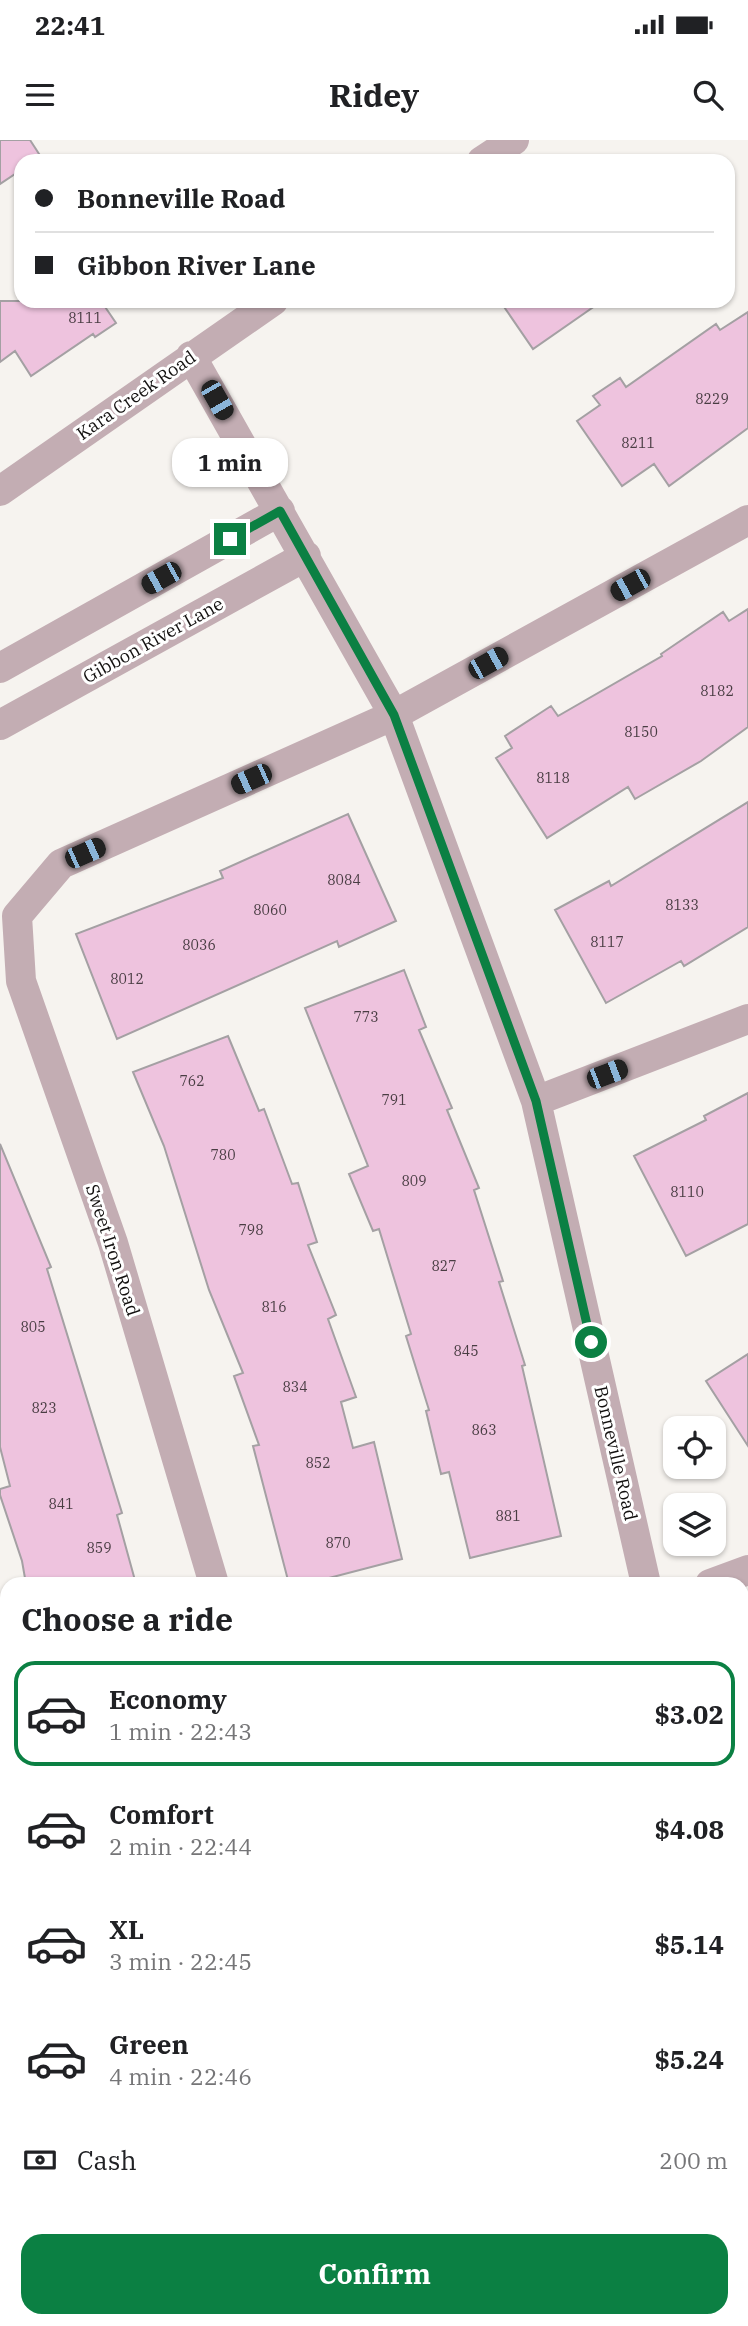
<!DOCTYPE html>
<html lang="en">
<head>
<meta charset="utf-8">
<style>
	:root { --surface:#fff; --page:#f6f6f6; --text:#202124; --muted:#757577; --line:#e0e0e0; --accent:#0b8043 }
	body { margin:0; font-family:"IBM Plex Serif",serif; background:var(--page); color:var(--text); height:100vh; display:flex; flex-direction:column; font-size:26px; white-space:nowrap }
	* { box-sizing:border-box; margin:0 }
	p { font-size:23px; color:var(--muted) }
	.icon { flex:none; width:38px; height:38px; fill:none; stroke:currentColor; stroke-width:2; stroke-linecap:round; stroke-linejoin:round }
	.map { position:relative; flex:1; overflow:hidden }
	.side { position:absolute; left:0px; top:1437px; width:749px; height:751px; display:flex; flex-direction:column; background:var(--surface); border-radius:21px 21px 0 0; box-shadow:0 2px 5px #0004 }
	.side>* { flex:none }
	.top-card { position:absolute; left:14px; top:14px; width:721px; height:154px; border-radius:21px; box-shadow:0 2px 5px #0004; display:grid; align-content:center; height:154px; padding:0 21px; background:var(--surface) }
	.tools { position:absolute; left:663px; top:1276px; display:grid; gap:14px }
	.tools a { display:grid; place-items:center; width:63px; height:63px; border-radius:14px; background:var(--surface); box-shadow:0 2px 5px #0004; font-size:35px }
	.end { position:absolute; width:32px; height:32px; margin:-16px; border:9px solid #0b8043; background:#fff; box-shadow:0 0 0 4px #fff }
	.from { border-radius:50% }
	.bubble { position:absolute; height:49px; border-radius:21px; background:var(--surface); box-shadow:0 2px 5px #0004; font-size:23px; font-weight:800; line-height:49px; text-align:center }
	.car { position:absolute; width:21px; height:42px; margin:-21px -10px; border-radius:9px; box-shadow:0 0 5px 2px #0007; background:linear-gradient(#222 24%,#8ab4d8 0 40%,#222 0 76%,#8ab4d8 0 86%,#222 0) }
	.top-card b { display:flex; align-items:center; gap:24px; height:66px; font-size:26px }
	.top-card b+b { border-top:2px solid var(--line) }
	.top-card i { width:18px; height:18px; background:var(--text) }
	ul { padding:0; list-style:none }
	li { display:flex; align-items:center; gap:21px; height:105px; margin:0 14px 10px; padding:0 7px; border:4px solid transparent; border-radius:21px }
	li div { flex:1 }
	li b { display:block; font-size:26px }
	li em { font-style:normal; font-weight:800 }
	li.active { border-color:var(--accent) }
	li>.icon { width:63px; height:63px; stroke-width:1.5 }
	h2 { padding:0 21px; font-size:32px; line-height:84px }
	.pay { display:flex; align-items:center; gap:18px; height:77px; padding:0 21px; font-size:26px }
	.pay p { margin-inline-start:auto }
	.primary-button { display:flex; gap:14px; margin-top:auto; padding:14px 21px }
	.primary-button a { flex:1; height:80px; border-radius:21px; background:var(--accent); color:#fff; font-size:28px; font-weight:800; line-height:80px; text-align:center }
	.status { display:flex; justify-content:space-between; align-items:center; height:49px; padding:0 35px; background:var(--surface); direction:ltr }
	.status svg { height:19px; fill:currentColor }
	header { display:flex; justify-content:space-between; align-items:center; height:91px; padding:0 21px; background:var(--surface); font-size:32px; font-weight:800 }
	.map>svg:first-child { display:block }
</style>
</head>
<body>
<div class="status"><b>22:41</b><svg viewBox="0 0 49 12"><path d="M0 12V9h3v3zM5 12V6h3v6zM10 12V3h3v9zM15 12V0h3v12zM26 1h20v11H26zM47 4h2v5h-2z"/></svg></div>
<header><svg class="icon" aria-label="menu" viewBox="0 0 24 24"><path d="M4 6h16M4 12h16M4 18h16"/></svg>Ridey<svg class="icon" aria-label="search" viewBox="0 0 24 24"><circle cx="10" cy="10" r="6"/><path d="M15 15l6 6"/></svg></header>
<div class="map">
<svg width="748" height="2186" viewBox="0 0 748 2186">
	<rect width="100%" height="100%" fill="#f6f3ef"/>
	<!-- building -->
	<path fill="#eec3de" stroke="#a4a0a3" stroke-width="2" d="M0,0H30L41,17L35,21H21V30L0,44Z
		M0,161H101L116,183L95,197L93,194L31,236L15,211L0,222Z
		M500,161H602L533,209Z
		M748,172V288L669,346L654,324L622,346L577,281L600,265L593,256L620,238L626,247L716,184L720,190Z
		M748,469V587L701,621L635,659L628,647L547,698L496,618L512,608L505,596L551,566L558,576L662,516L661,514L723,472L729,481Z
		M748,662V787L684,826L681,821L606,863L555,770L609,741L611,746Z
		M348,674L396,781L339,807L337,801L117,899L76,794L223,738L220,731Z
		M404,830L426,887L419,890L452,968L447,970L479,1048L474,1050L503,1141L499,1142L525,1225L522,1226L561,1396L470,1418L449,1332L441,1334L426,1271L429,1270L406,1196L411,1194L379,1089L373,1091L349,1034L368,1026L305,868Z
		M228,896L259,971L264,969L292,1044L298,1043L317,1102L308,1105L336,1175L328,1179L356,1257L341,1262L353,1308L374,1302L402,1419L306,1444H289L253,1306L259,1305L234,1236L243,1233L209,1150L164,1006L133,932Z
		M748,953V1084L686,1116L634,1016L706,980L704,976Z
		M0,1004L51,1127L47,1129L122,1373L117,1375L136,1444H26L22,1421L0,1355V1349L10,1346L0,1307Z
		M748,1214V1306L706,1241Z"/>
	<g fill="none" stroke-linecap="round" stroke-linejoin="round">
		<!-- path -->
		<path stroke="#8e8b89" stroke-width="4.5" stroke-dasharray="7 3.5" stroke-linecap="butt" d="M0,1600L7,1635
			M47,2186V2180"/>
		<!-- minor -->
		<path stroke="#c3adb3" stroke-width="30" d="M482,21L514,0
			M191,216L394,575L536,961L646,1444
			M0,351L273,161
			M0,528L280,371
			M0,585L306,416
			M536,961L748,879
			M214,1444L113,1103L21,841L17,776L61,724L394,575L748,380
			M710,1444L748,1430
			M742,1761L747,1783L742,1812
			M0,1819L7,1820
			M0,1870L7,1869
			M742,2093V2139
			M296,2186L297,2180
			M740,2186V2180"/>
		<!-- secondary -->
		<path stroke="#ab8b93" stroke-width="38" d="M0,1904L5,2009L1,2186"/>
	</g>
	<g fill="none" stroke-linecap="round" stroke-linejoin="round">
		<!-- route -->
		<path stroke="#0b8043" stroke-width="9" d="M230,399L280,371L394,575L536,961L591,1202"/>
	</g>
	<g text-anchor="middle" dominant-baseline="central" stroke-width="6" stroke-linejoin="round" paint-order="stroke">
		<!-- number labels -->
		<g font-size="14" fill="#493d43">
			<text x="85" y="178">8111</text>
			<text x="712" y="259">8229</text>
			<text x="638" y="303">8211</text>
			<text x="717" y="551">8182</text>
			<text x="641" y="592">8150</text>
			<text x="553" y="638">8118</text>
			<text x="344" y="740">8084</text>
			<text x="682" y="765">8133</text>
			<text x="270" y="770">8060</text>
			<text x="607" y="802">8117</text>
			<text x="199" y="805">8036</text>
			<text x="127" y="839">8012</text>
			<text x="366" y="877">773</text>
			<text x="192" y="941">762</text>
			<text x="394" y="960">791</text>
			<text x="223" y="1015">780</text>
			<text x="414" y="1041">809</text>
			<text x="687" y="1052">8110</text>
			<text x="251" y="1090">798</text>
			<text x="444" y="1126">827</text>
			<text x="274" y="1167">816</text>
			<text x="33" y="1187">805</text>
			<text x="466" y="1211">845</text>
			<text x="295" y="1247">834</text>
			<text x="44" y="1268">823</text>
			<text x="484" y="1290">863</text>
			<text x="318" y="1323">852</text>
			<text x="61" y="1364">841</text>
			<text x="508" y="1376">881</text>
			<text x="338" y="1403">870</text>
			<text x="99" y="1408">859</text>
		</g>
		<!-- street labels -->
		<g font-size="18" fill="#12100f" stroke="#fff">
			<text transform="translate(136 255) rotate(-35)">Kara Creek Road</text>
			<text transform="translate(153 500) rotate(-29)">Gibbon River Lane</text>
			<text transform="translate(113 1110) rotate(72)">Sweet Iron Road</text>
			<text transform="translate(616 1313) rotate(77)">Bonneville Road</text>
		</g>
	</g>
</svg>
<div class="tools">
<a><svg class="icon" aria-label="locate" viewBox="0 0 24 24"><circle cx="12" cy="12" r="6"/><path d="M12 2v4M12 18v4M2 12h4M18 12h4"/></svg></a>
<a><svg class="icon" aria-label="layers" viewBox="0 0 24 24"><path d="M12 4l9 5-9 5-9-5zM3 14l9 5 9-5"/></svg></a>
</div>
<i class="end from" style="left:591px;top:1202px"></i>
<i class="end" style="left:230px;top:399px"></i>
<div class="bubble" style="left:172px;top:298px;width:116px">1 min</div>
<i class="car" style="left:217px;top:260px;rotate:150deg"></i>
<i class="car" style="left:161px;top:438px;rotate:241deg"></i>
<i class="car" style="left:630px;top:445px;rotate:241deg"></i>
<i class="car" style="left:488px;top:523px;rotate:61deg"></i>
<i class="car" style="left:251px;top:639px;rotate:246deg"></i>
<i class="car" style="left:85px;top:713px;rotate:66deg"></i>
<i class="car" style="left:607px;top:934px;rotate:69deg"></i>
<div class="top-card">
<b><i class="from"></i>Bonneville Road</b>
<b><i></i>Gibbon River Lane</b>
</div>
<section class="side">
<h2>Choose a ride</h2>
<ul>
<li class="active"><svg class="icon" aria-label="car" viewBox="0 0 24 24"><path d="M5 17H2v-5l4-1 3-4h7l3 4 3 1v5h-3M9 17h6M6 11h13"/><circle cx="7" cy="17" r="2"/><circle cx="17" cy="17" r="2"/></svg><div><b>Economy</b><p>1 min · 22:43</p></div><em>$3.02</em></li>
<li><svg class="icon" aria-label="car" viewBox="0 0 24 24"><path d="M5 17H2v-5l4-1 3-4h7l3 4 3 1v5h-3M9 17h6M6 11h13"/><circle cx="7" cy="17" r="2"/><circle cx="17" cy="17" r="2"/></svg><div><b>Comfort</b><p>2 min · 22:44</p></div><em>$4.08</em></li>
<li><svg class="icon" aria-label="car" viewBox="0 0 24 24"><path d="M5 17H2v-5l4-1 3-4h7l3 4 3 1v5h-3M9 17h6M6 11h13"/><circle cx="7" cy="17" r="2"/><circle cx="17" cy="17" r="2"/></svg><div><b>XL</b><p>3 min · 22:45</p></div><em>$5.14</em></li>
<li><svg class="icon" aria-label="car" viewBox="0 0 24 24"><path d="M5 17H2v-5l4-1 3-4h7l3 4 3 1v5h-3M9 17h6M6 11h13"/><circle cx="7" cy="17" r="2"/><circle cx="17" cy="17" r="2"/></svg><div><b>Green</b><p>4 min · 22:46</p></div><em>$5.24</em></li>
</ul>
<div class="pay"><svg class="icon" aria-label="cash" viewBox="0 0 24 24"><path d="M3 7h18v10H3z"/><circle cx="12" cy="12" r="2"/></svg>Cash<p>200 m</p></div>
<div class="primary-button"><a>Confirm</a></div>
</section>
</div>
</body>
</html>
